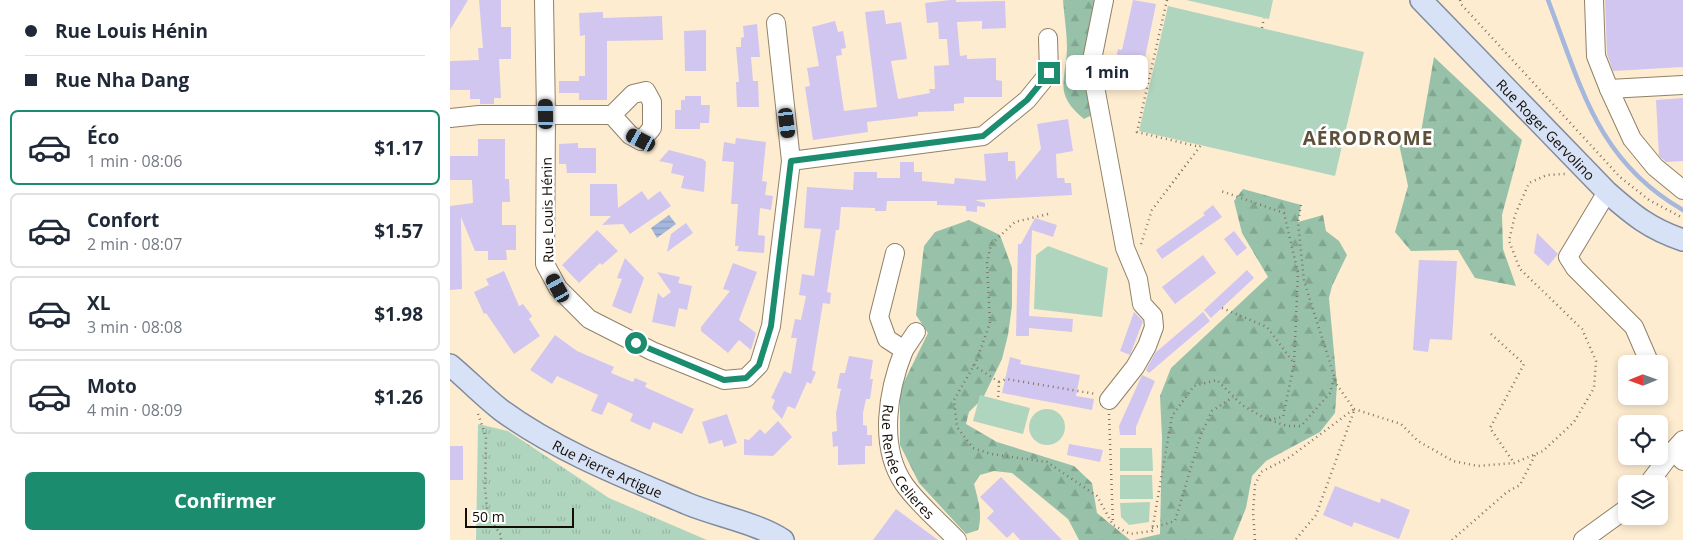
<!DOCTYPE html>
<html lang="fr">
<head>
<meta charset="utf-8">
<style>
	:root { --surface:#fff; --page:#f2f2f3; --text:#1f2937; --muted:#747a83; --line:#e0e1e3; --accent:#1b8d6e }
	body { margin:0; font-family:"Open Sans",sans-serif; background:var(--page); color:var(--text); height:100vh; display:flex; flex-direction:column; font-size:19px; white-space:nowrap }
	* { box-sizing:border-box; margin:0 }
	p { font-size:16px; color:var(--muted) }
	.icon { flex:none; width:28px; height:28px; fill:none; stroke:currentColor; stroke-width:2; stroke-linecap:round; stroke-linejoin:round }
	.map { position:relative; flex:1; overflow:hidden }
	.drawer { display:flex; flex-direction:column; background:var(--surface); width:450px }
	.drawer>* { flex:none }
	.hud { display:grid; align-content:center; height:110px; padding:0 25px; background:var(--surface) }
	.needle { width:32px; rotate:269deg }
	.buttons { position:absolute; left:1168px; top:355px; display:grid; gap:10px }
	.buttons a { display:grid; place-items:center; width:50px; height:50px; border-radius:8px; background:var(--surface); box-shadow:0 2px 8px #0003; font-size:25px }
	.scale { position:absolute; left:15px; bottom:12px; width:109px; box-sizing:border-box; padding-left:5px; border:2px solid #130e05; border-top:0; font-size:14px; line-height:18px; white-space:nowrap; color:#130e05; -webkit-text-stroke:4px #fff; paint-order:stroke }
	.end { position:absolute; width:22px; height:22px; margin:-11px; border:6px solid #1b8d6e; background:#fff; box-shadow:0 0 0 2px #fff }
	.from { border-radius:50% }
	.bubble { position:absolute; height:35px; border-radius:8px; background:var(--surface); box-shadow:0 2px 8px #0003; font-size:16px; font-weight:700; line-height:35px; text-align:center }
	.car { position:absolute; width:15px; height:30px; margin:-15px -8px; border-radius:6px; box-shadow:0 0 4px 1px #0007; background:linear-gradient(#222 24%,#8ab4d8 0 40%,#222 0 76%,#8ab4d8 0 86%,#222 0) }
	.hud b { display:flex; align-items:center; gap:18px; height:48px; font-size:19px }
	.hud b+b { border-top:1px solid var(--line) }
	.hud i { width:12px; height:12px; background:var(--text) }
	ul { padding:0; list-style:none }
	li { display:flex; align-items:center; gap:15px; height:75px; margin:0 10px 8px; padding:0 15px; border:2px solid var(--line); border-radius:8px }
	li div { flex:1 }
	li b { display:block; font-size:19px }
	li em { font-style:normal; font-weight:700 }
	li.on { border-color:var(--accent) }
	li>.icon { width:45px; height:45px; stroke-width:1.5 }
	.cta { display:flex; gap:10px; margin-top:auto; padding:10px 25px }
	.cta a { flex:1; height:58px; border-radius:8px; background:var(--accent); color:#fff; font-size:20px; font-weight:700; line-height:58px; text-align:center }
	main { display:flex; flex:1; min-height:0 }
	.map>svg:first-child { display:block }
</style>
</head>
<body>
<main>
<section class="drawer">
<div class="hud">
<b><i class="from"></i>Rue Louis Hénin</b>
<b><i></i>Rue Nha Dang</b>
</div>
<ul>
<li class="on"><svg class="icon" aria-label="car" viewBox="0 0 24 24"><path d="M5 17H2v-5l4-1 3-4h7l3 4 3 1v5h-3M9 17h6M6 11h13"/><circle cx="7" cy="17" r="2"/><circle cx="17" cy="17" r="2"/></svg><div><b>Éco</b><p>1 min · 08:06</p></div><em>$1.17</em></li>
<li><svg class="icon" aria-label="car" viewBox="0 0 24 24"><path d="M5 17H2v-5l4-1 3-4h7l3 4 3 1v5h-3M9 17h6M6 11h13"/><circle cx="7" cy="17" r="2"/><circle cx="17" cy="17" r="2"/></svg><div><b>Confort</b><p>2 min · 08:07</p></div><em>$1.57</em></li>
<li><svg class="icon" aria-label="car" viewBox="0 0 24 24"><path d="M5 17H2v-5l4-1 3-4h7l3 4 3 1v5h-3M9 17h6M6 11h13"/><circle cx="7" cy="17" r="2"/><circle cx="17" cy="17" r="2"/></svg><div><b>XL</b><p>3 min · 08:08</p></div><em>$1.98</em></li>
<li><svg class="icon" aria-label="car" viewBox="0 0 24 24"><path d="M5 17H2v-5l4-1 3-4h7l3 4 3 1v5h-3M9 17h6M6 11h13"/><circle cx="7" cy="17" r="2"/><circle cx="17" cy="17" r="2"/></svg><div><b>Moto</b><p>4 min · 08:09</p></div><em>$1.26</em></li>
</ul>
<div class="cta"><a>Confirmer</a></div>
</section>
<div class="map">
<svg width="1233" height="540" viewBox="0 0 1233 540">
	<defs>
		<pattern id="grass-tufts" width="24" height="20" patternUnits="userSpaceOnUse" patternTransform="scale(1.25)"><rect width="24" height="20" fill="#b0d5bf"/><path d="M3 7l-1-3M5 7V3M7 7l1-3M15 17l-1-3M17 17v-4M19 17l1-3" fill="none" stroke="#96b6a3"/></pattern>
		<pattern id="forest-firs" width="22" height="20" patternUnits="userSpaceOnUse" patternTransform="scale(1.25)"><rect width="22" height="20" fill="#97c2a9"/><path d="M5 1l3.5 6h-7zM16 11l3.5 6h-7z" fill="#81a690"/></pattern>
		<pattern id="water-rules" width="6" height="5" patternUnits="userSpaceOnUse" patternTransform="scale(1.25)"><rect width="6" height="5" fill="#a5b7dd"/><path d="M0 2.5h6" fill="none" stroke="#8d9cbc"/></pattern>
	</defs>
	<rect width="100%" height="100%" fill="#feecd0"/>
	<!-- grass -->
	<path fill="url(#grass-tufts)" d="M28,424L58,431L159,498L257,540H26Z"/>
	<!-- forest -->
	<path fill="url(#forest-firs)" d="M613,0H648L642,115L634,119C603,93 616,82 617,48C617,32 614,16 613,0Z
		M984,57L1072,140L1052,215L1053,249L1066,286L1025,278L1008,250L961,251L945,232L958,186L949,144L971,132Z
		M793,189L851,205L848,222L873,215L876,231L889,241L897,255L882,286L879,298L887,385L885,413L870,432L816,461L802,476L796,508L783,540H684L710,534L712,438L710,396L721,368L818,277L792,233L784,201Z
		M519,220L550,235L562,268V306L558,335L552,359L533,398L519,412L516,424L547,442L624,466L642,483L647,513L680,540H629L618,519L562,473L544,471L530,475L524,484C528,499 533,515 528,530L516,534L469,483L450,445V390L478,333L466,315L474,246L485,232Z"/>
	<!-- pitch -->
	<path fill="#b0d5bf" d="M736,0H823L819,19Z
		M718,6L914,52L885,176L689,131Z
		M598,246L658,268L652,317L584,309L586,255Z
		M530,395L580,408L573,434L523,421Z
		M579 427a18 18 0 1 1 36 0a18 18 0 1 1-36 0Z
		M670,448H702L703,471H670Z
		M702,475L703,499H670V475Z
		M700,502L699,522L679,525L671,517L670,503Z"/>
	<!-- water -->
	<path fill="url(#water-rules)" d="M219,215L226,224L207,238L201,228Z"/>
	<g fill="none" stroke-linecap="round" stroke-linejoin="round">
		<!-- stream -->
		<path stroke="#a5b7dd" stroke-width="4.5" d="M1098,0C1131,86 1147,161 1233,210"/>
	</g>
	<!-- building -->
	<path fill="#d1c6ef" d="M0,0H18L0,30Z
		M29,0H51V27H61V59H49L51,98H44V104H30V99H20V90H0V61L29,60L28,48H33Z
		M500,0H506V2L555,1L556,28L532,29V21L507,22L510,56L517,55V59L546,58V80L552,81V97H514V103L504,104V111L468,112V116L417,122L418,132L363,140L355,87L360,86L357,68L369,66L362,27L385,21L388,32L393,31L396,48L391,49L392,55L386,56L394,111L427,107L415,12L434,10L436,24L451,22L457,59L441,61L448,99L480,93L479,89H485L484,66L499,65L497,39H489L488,22L477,23L475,3Z
		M683,0L706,4L690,82L662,76L668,49L672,50Z
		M1155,0H1233V67L1163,71L1157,54Z
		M153,12V18L212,16L213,40L157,41V100H129V93H109V81H129V76H135V35L130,36L129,13Z
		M307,24L310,57H301L303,81H308L309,107H287L286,82H289L286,47H291V38L294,37L293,26Z
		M256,30V71H235L234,31Z
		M235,96H251V105H260L259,123H250V129H225V110H231V100H235Z
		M1233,98V161L1216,162L1209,156L1206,100Z
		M618,119L623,151L606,154L607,178H614L615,183H621L622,195L525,200L535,203V207L527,206V212L516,211V206L487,205V201H437L436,211H425V208L391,207L389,230H386L377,292L381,293L380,304L373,303L362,370L366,372L361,384L357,382L345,409L338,406L332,419L322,408L325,400L321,398L334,371L341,374L347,338H341L345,319L351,320L356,296L349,295L352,274L364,276L371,229L354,228L357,187L403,190L404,172H427V178H450V162H464V172H472V181L504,184L505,178L536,181L534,154L558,152V161H565L566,180L591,149L587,124Z
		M286,138L316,142L312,181L317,182L315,195L323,196L321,210L310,208L308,235L315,236L314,253L287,251L289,246H285L288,204H281L284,162L272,161L274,142L285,144Z
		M28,139H55V179H59L60,202H52V225H66V250H56L57,260H38V251H25L11,217L12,289L0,290V206L23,203L22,180H0V156H28Z
		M128,143V148H146V173H117L116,164H109V144Z
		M219,150L253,159L256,162L254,192L231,188L234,176L221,173L223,164L209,161Z
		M140,184H167L168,208L192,191L198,200L210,191L221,206L180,234L173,224L152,225L161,216H140Z
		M763,205L772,217L712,259L706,250L755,215L753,213Z
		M585,218L607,225L603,237L582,230L579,316L623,319L622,332L579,328V336H566L568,244H571Z
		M236,223L243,233L217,252L221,234Z
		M147,230L168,251L152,265L150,263L129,283L112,265Z
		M784,231L797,248L787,256L774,239Z
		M1087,233L1108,254L1098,266L1084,253Z
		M753,255L766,273L725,304L712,287Z
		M175,258L194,278L181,314L162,306L172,279L167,278Z
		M969,260L1007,261L1002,340L980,339L978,352L963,350Z
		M283,263L307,272L289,320L306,333L301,350L289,340L278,353L251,331V327L280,291L273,289Z
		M797,270L804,278L761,318L754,310Z
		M54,271L69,306L73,304L82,316L79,319L90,336L64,354L36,313L34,314L24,292L39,285L36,279Z
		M207,272L230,277L228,283L242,286L237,310L229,308L225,327L202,322L208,293L213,298L221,292Z
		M684,312L693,321L680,355L670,351Z
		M753,312L760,321L699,373L696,370L705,353Z
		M105,335L127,351L164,367L161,373L183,382L185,378L197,383L195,387L244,409L232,434L203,422L200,430L180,421L183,414L158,402L152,415L141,411L148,395L107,376L102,384L80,370Z
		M399,356L423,360L420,379H423L420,399H416L413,413V425L417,426V435H422V446H415V464L388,465V446L383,447L382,432L387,431L386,413L391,389L387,388L390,373H395Z
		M560,357L571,360L570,364L630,375L626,396L644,399L642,410L552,393Z
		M692,375L705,381L686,427V435H670L669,426Z
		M277,414L287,443L274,447L272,440L259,444L252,422Z
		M328,421L342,437L323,456L294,455V439L299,440L310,429L315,434Z
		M619,444L653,450L650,462L617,455Z
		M0,446H13V480H0Z
		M551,477L612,540H570L563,532L557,538L537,518L544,511L530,497Z
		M885,486L930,503L931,498L960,510L949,539L904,522L902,527L873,515Z
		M446,509L488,540H423Z"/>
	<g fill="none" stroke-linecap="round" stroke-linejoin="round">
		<defs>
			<g id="minor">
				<path d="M94,0L96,114L95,264L108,288L139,319L202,351L274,380L296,378L309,365L321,326L341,161L326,23"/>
				<path d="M654,0L641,65L675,248L688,279L692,304L703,316L704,327L697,346L685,367L659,400"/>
				<path d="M1144,0L1146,56L1159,89L1182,139L1205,167L1233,190"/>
				<path d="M1159,89L1233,85"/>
				<path d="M0,118L29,115H162L183,94L196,91L202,102V128L191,141L180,135L162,115"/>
				<path d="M341,161L533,136L577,100L599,73L598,38"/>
				<path d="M1157,192L1118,257L1125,268L1184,327L1200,364"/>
				<path id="s1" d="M445,253L429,317L437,339L454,350C438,390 428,446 454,484C467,503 491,523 507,540"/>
				<path d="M454,350L466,332"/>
				<path d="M1233,440L1223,451L1233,461"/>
				<path d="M1198,484L1223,451"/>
				<path d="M1133,540L1176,509"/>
			</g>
			<g id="major">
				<path id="s2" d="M971,0L1157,192C1183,215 1200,229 1233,240"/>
				<path id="s3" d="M0,365C17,379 33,396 51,410C107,451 174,477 238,504C267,516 307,523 333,540"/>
			</g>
		</defs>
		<!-- minor casing -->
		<use href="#minor" stroke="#908167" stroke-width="20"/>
		<!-- major casing -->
		<use href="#major" stroke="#818b9e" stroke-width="24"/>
		<!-- path -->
		<path stroke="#807563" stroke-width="2.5" stroke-dasharray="1 4" stroke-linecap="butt" d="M717,0L687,132L750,147
			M1010,0L1011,4L1170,177L1199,200L1233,218
			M812,28L814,18
			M851,205L848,222L854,281L887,385L904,409L951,424L968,441L1003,461L1028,466L1064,463L1093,451L1124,422L1144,388L1146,361L1132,329L1070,269L1059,241L1065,215L1079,183L1097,175L1115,174
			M598,214L565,222L541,244L537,263L540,323L526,362L504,400L507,427L523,448L541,454L597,462L647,496L663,525L680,534L702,531L722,416L744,386L767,380L792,405L818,420L833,417L844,364L848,273L834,213L771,191
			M691,244L702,210L751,145
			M772,308L817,327L844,363
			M1041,334L1074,364L1040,428L1064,463
			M523,365L549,382L548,400
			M549,382L556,379L646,394
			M28,414L36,437L35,488L38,517L51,535V540
			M659,414L663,524
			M820,420L837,426H851L880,393L884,377
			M702,528L725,521L751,434L762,411L783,397
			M846,539L866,515L904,411
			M805,540L803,512L805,485L811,472L840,457L904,409
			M1002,540L1057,492L1070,485L1085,455"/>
		<!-- minor -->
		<use href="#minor" stroke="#fff" stroke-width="18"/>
		<!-- major -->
		<use href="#major" stroke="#d7e2f7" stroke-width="21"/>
	</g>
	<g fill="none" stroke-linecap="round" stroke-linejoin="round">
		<!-- route -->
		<path stroke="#1b8d6e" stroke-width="6" d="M186,343L274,380L296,378L309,365L321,326L341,161L533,136L577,100L599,73"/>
	</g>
	<g text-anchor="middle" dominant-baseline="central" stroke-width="5" stroke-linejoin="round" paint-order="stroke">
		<!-- street labels -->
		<g font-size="14" fill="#130e05" stroke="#fff">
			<text stroke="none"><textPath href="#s2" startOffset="180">Rue Roger Gervolino</textPath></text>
			<text transform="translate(97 210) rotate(-91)">Rue Louis Hénin</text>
			<text stroke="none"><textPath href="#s1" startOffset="229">Rue Renée Celieres</textPath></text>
			<text stroke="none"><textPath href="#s3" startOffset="190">Rue Pierre Artigue</textPath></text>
		</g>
		<!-- district labels -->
		<g font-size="19" font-weight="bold" letter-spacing="1" fill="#5e5038" stroke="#fff">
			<text x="918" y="138">AÉRODROME</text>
		</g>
	</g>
</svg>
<div class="buttons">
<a><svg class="needle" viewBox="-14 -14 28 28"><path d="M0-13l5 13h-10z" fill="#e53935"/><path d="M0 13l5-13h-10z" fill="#747a83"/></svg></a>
<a><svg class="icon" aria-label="locate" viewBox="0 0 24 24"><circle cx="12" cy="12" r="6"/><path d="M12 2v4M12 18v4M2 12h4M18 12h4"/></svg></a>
<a><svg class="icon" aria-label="layers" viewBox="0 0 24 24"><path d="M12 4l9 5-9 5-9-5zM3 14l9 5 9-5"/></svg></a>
</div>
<div class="scale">50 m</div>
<i class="end from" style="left:186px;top:343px"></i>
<i class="end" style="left:599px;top:73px"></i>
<div class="bubble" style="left:616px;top:55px;width:82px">1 min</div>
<i class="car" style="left:96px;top:114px;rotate:359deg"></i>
<i class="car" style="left:337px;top:123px;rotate:173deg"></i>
<i class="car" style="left:191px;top:140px;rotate:298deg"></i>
<i class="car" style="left:108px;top:288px;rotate:331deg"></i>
</div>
</main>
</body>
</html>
